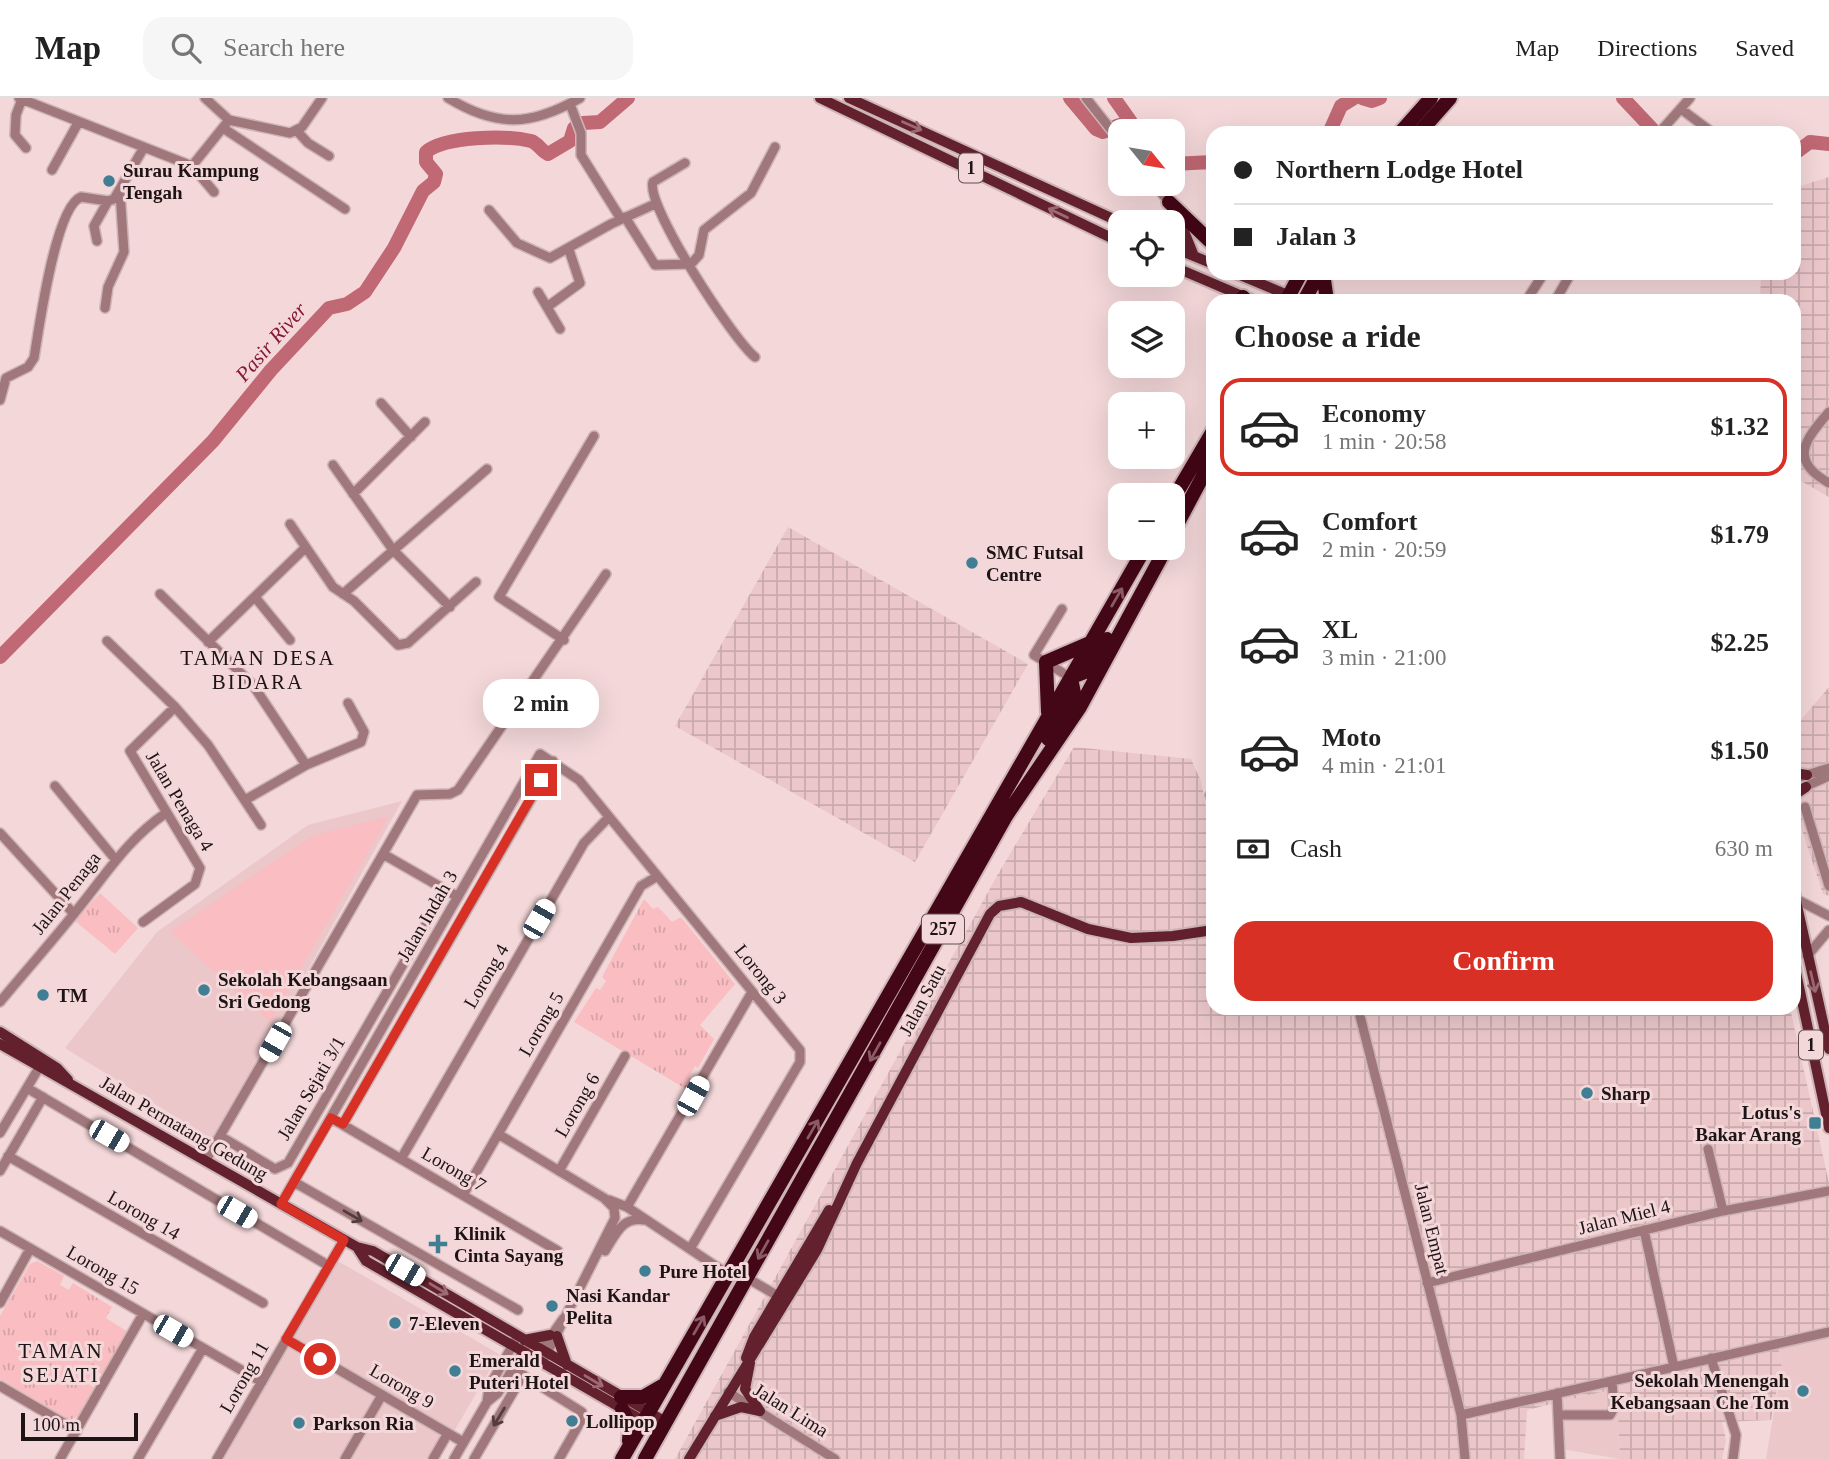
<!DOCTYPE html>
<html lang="en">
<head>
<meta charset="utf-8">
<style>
	:root { --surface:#fff; --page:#f6f6f6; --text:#222; --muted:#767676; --line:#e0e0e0; --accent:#d93025 }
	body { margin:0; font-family:Georgia,serif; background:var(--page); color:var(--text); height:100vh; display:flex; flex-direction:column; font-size:26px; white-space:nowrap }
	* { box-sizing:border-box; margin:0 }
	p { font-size:23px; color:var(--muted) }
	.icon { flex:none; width:38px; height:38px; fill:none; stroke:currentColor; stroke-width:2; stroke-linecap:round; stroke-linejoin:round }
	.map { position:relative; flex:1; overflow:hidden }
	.panel { position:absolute; left:1206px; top:196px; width:595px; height:721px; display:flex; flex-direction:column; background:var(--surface); border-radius:21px; box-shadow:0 7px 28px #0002 }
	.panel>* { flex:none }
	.hud { position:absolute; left:1206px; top:28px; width:595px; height:154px; border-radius:21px; box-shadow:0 7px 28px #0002; display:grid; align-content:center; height:154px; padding:0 28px; background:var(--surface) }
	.needle { width:46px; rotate:120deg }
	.controls { position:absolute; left:1108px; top:21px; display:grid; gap:14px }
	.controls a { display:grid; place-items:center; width:77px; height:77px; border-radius:14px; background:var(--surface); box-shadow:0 7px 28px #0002; font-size:35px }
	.scale { position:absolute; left:21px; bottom:18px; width:117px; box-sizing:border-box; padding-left:7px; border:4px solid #1e1415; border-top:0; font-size:19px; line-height:24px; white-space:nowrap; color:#1e1415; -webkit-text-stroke:5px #f3d7d9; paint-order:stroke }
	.end { position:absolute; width:32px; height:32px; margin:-16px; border:9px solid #d93025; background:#fff; box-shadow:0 0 0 4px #fff }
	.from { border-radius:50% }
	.bubble { position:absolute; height:49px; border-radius:21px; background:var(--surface); box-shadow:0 7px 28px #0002; font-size:23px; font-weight:700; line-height:49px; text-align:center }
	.car { position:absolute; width:21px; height:42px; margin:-21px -10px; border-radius:9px; box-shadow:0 0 5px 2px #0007; background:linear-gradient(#fff 24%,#345 0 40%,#fff 0 76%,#345 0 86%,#fff 0) }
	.hud b { display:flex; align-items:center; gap:24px; height:66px; font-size:26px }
	.hud b+b { border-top:2px solid var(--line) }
	.hud i { width:18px; height:18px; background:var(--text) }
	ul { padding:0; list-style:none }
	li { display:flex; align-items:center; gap:21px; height:98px; margin:0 14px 10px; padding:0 14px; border:4px solid transparent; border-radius:21px }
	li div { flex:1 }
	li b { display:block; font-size:26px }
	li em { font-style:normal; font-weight:700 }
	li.selected { border-color:var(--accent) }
	li>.icon { width:63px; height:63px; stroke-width:1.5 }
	h2 { padding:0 28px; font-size:32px; line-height:84px }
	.pay { display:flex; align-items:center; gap:18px; height:77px; padding:0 28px; font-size:26px }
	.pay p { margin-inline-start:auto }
	.primary-button { display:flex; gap:14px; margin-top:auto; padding:14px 28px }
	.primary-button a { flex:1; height:80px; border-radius:21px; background:var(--accent); color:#fff; font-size:28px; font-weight:700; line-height:80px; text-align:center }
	header { display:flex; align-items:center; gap:42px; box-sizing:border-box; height:98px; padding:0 35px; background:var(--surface); border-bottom:2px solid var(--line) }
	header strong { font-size:33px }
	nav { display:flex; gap:38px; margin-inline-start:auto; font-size:24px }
	.search { width:490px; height:63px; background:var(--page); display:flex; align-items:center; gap:18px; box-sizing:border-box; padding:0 24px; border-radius:21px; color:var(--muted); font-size:26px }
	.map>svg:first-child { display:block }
</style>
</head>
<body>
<header>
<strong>Map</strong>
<div class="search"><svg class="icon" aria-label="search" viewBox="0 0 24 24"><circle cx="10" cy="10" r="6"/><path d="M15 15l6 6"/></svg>Search here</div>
<nav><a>Map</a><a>Directions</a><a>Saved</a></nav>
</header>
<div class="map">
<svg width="1829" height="1361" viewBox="0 0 1829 1361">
	<defs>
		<pattern id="industrial-grid" width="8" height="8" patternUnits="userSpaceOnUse" patternTransform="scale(1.75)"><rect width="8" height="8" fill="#ebc7ca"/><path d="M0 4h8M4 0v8" fill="none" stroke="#c9aaad"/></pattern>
		<pattern id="park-tufts" width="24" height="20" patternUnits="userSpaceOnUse" patternTransform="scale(1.75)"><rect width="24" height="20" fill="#f9bdc2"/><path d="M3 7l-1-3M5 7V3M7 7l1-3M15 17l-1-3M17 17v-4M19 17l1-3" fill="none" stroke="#d5a2a6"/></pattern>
	</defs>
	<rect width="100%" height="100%" fill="#f3d7d9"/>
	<!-- built -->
	<path fill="#ebc7ca" d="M402,703L213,1042L65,950L157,834L308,727Z
		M336,1162L499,1256L438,1361H221Z
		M1829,1237V1361H1766L1782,1265L1778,1250Z
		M1618,1289L1620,1361L1556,1350L1555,1305Z"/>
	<!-- industrial -->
	<path fill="url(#industrial-grid)" d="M1829,79V399L1794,379V203H1760L1761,175H1794V90Z
		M788,429L1028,566L915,764L675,628Z
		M1829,589V798L1823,796L1794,708V630Z
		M1074,649L1191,661L1201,683L1213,744V910H1790L1829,1085V1237L1778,1250L1782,1265L1771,1322L1722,1324L1726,1342L1722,1361H1620L1617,1290L1527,1312L1524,1361H675L998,776Z"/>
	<!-- green -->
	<path fill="#f9bdc2" d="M389,718L270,924L170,834L312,738Z"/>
	<!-- park -->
	<path fill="url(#park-tufts)" d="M100,795L138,830L115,856L75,823Z
		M644,801L653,811L658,809L672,824L681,819L735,886L700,927L714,941L698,970L695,968L689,979L692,982L686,991L574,924L596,890L600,892L606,883L602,879Z
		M37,1163L64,1178L60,1187L69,1192L73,1185L112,1209L106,1220L128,1234L103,1277L95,1272L86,1285L96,1290L79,1318L70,1322L0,1281V1218L30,1166Z"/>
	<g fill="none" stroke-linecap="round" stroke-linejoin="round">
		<!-- river -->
		<path stroke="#c06873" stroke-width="14" d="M1070,0L1096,31L1103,34C1119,28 1128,18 1141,33
			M1114,0L1131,24
			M1362,0L1372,3L1380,0
			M1623,0L1656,35
			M1329,35L1341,8L1354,0
			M1794,56L1810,44L1829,46
			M1172,66L1213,64
			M0,559L213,343L271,272L329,210L347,206L365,194L394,150L423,93L434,84L436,76L426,64V54C445,38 506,37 531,43C538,45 541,53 548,56L570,43L574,30L583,25L600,24L628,0"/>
		<defs>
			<path id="minor" d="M19,0L192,68L229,22L205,0
				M448,0C497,30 531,28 580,0
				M1086,0L1120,43
				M22,1L16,17L15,37L26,50
				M570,6L581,35V57L621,121
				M1681,11L1713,35
				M229,22L290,35L302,29L322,0
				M223,30L345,111
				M297,33L308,45L329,58
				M1659,35L1690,0
				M685,65L653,84C645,107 734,243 755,259
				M192,68L214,94
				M52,72L78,25
				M1154,86L1169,104
				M489,112L517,145L550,160L611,126L655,106
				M625,119L655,167L691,166L699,157L704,132L751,95L775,49
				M97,143L94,128L108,103
				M538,194L560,231
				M1526,203L1544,175
				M1555,203L1571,175
				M547,209L580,185L569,152
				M105,210L108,189L124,154L120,94
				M0,302L6,280L28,269L34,260C39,231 55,109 81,99L108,103L114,101L143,51
				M381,305L411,339
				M1829,314C1805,342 1788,362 1829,385
				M333,367L393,452L450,509
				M353,396L425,324
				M290,426L333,489L354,503L398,547L408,545L476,484
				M160,496L253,587L306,667
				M343,496L487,371
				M255,499L290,542
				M1062,511L1034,557L1071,580
				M564,542L499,499L594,338
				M107,543L175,609L130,653L200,770L195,786L143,824
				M208,544L305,450
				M175,609L208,647L261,727
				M1794,681L1829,670
				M55,688L115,761
				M1802,690L1829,678
				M1210,697L1213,705
				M245,702L306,667L361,644L364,634L348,605
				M1805,709L1829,788
				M0,735L74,816
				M383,756L417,697L450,696L458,692L606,476
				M1796,801L1829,818
				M1807,858L1829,832
				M0,904C24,875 49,847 73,817C103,781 126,742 166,715
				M1358,910L1452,1281L1461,1317L1465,1361
				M27,990L329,1168
				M331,1020L558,1153
				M343,1026L553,663
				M0,1035L43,963
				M498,1036L604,1100L614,1110L615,1120
				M220,1038L275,1071L288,1065L446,792
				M1708,1051L1723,1113
				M8,1058L263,1205
				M401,1061L584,745L609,719
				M206,1062L383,756L458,799
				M0,1073L43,999
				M559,1073L625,958
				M294,1084L518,1212
				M463,1097L641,788L656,779
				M609,1102L627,1109L720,1171
				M281,1106L540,656L579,682L800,952V964L690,1151
				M627,1109L752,894
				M1644,1132L1674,1269
				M0,1133L262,1284
				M605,1153C616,1136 622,1118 645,1122
				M754,1184L783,1201
				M1427,1185L1723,1113L1829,1093
				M0,1205L30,1151
				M286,1241L463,1344
				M539,1255L563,1221
				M545,1259L615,1120
				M1711,1260L1736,1337L1733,1361
				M513,1271L582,1314V1321L559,1361
				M0,1288L77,1333
				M728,1294L835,1361
				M1557,1295L1560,1361
				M487,1304L489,1289L515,1243
				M1461,1317L1829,1234
				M1560,1317H1610L1614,1310L1612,1283
				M60,1361L143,1216
				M138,1361L203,1250
				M217,1361L344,1142
				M345,1361L382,1297
				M433,1361L448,1335
				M454,1361L487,1304L498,1295L526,1249
				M474,1361L523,1277"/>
			<path id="major" d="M820,0L1120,144
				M849,0L1120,124
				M1178,118L1194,158
				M1172,149L1213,166
				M1172,168L1254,203
				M1235,175L1295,200
				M1794,675L1807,677
				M1794,697L1806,689
				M1794,794L1829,951
				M1794,865L1829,1030
				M0,934L57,970L68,982
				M0,946L357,1149L373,1153L659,1320
				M357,1149L366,1163L654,1329
				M557,1238L567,1267
				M524,1242L550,1237
				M746,1260L754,1239L829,1112
				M750,1265L745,1291L760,1313
				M715,1318L741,1309L760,1313
				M689,1361L817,1152L857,1065L990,816L999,808L1021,804L1088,831L1131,840L1173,838L1213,832"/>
			<path id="highway" d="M1400,35L1431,0
				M1419,35L1450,0
				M1169,104L1213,146
				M1323,175L1327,203
				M1243,199L1246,203
				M1286,203L1301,175
				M1304,203L1319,175
				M1172,403L1213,333
				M1172,436L1213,359
				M1072,579L1085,574L1107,541
				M1048,614L1046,564L1090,545
				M1048,641L1074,595L1071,580
				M621,1299H643L662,1288
				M622,1311L630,1327L629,1343
				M622,1361L1145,450
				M645,1361L1006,718L1080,609L1166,450"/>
		</defs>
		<!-- minor casing -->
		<use href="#minor" stroke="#cdb4b6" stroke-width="12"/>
		<!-- major casing -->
		<use href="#major" stroke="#cdb4b6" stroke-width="14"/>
		<!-- highway casing -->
		<use href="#highway" stroke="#cdb4b6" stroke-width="18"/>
		<!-- minor -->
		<use href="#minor" stroke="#a0787b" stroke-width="9"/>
		<!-- major -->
		<use href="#major" stroke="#63212d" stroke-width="10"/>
		<!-- highway -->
		<use href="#highway" stroke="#440717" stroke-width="14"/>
	</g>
	<!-- one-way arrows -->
	<defs><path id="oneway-shaft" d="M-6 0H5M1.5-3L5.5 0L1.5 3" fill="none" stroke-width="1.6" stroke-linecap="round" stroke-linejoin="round" transform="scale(1.75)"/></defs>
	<g stroke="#9d6a72">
		<use href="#oneway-shaft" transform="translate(912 28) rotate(24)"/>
		<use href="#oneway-shaft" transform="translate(1058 115) rotate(-154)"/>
		<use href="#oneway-shaft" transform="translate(1813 884) rotate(77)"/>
		<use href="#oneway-shaft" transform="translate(439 1191) rotate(31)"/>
		<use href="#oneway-shaft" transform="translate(594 1283) rotate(31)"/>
	</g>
	<g stroke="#8a5a65">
		<use href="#oneway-shaft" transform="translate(1117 499) rotate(-60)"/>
		<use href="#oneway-shaft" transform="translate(875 954) rotate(119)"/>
		<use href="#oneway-shaft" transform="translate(813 1031) rotate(-60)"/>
		<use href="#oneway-shaft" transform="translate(763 1152) rotate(119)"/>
		<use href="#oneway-shaft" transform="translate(699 1227) rotate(-60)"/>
	</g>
	<g stroke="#523c3e">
		<use href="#oneway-shaft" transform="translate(353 1118) rotate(30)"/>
		<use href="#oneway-shaft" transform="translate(499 1319) rotate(121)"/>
	</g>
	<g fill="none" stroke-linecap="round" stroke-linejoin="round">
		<!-- route -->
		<path stroke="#d93025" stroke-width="9" d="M320,1261L286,1241L344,1142L281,1106L331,1020L343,1026L541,682"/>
	</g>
	<!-- markers -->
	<g fill="#407e93" stroke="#f3d7d9" stroke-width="2.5">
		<circle cx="109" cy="83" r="7"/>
		<circle cx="972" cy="465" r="7"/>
		<circle cx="204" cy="892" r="7"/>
		<circle cx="43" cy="897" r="7"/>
		<circle cx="1587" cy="995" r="7"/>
		<rect x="1808" y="1018" width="14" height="14" rx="3.5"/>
		<path d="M434.5 1135.5h7v7h7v7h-7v7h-7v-7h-7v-7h7z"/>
		<circle cx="645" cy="1173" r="7"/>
		<circle cx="552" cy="1208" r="7"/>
		<circle cx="395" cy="1225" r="7"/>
		<circle cx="455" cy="1273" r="7"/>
		<circle cx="1803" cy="1293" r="7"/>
		<circle cx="572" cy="1323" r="7"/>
		<circle cx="299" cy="1325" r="7"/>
	</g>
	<g text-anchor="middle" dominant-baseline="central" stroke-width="6" stroke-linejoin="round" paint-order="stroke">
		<!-- shield labels -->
		<g fill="#f3d7d9" stroke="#5e4e50" stroke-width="2">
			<rect x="959" y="55.5" width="24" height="29" rx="5"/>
			<rect x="922" y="816.5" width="42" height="29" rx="5"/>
			<rect x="1799" y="932.5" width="24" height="29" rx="5"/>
		</g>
		<g font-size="18" font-weight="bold" fill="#1e1415">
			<text x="971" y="70">1</text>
			<text x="943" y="831">257</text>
			<text x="1811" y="947">1</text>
		</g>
		<!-- poi labels -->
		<g font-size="19" font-weight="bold" fill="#1e1415" stroke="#f3d7d9" text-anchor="start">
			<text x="123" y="72">Surau Kampung<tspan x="123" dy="22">Tengah</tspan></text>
			<text x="986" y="454">SMC Futsal<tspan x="986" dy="22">Centre</tspan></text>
			<text x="218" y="881">Sekolah Kebangsaan<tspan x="218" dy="22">Sri Gedong</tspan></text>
			<text x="57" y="897">TM</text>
			<text x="1601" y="995">Sharp</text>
			<text x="1801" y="1014" text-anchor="end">Lotus's<tspan x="1801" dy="22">Bakar Arang</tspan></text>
			<text x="454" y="1135">Klinik<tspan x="454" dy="22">Cinta Sayang</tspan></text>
			<text x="659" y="1173">Pure Hotel</text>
			<text x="566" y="1197">Nasi Kandar<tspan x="566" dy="22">Pelita</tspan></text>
			<text x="409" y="1225">7-Eleven</text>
			<text x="469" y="1262">Emerald<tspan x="469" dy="22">Puteri Hotel</tspan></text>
			<text x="1789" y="1282" text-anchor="end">Sekolah Menengah<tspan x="1789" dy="22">Kebangsaan Che Tom</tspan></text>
			<text x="586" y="1323">Lollipop</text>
			<text x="313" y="1325">Parkson Ria</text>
		</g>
		<!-- street labels -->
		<g font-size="19" fill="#1e1415" stroke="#f3d7d9">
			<text transform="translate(180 703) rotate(59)">Jalan Penaga 4</text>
			<text transform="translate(66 795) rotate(-52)">Jalan Penaga</text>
			<text transform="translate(427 818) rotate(-60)">Jalan Indah 3</text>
			<text transform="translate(761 876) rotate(51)">Lorong 3</text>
			<text transform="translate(486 878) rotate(-60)">Lorong 4</text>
			<text transform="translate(922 902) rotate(-62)">Jalan Satu</text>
			<text transform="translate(541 926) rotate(-60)">Lorong 5</text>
			<text transform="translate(311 990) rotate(-60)">Jalan Sejati 3/1</text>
			<text transform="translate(577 1007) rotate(-60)">Lorong 6</text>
			<text transform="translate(184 1030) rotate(30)">Jalan Permatang Gedung</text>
			<text transform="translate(454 1071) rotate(30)">Lorong 7</text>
			<text transform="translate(144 1117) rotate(30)">Lorong 14</text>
			<text transform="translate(1624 1119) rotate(-14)">Jalan Miel 4</text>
			<text transform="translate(1432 1131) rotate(76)">Jalan Empat</text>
			<text transform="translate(103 1172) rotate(30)">Lorong 15</text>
			<text transform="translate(244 1279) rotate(-60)">Lorong 11</text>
			<text transform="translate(402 1288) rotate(30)">Lorong 9</text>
			<text transform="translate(791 1312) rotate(32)">Jalan Lima</text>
		</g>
		<!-- water labels -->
		<g font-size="21" font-style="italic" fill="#851834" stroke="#f3d7d9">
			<text transform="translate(271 244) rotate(-49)">Pasir River</text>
		</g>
		<!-- neighbourhood labels -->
		<g font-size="21" letter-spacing="2" fill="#1e1415" stroke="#f3d7d9">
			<text x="258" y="560">TAMAN DESA<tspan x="258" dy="24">BIDARA</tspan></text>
			<text x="61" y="1253">TAMAN<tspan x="61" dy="24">SEJATI</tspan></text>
		</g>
	</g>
</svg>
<div class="controls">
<a><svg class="needle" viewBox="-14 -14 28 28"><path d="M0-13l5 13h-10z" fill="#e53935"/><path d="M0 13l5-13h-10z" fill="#767676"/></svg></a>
<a><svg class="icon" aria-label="locate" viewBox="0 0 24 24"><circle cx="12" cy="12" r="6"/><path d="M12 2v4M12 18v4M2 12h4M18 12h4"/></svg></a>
<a><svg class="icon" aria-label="layers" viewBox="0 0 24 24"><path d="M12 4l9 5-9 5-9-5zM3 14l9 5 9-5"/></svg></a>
<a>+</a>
<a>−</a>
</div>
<div class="scale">100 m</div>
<i class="end from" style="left:320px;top:1261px"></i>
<i class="end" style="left:541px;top:682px"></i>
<div class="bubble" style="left:483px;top:581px;width:116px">2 min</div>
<i class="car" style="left:539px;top:821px;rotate:30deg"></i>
<i class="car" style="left:275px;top:944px;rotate:210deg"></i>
<i class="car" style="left:693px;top:998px;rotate:29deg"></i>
<i class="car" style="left:109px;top:1038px;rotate:120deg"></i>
<i class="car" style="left:237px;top:1114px;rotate:120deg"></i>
<i class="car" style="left:405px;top:1172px;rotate:120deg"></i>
<i class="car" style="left:173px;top:1233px;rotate:120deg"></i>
<div class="hud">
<b><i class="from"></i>Northern Lodge Hotel</b>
<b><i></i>Jalan 3</b>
</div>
<section class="panel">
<h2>Choose a ride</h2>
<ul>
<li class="selected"><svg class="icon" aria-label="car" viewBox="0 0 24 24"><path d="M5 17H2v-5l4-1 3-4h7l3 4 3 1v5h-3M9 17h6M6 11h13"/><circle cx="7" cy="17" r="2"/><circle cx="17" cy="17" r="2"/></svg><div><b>Economy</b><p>1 min · 20:58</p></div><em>$1.32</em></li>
<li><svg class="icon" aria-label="car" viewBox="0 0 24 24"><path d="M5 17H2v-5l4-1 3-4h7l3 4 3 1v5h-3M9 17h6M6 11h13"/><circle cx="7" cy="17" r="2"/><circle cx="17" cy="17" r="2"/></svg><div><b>Comfort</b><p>2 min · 20:59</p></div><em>$1.79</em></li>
<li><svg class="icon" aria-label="car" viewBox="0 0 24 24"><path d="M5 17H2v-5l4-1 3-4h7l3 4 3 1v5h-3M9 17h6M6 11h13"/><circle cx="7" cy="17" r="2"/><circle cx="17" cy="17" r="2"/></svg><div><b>XL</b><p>3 min · 21:00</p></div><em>$2.25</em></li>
<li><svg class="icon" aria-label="car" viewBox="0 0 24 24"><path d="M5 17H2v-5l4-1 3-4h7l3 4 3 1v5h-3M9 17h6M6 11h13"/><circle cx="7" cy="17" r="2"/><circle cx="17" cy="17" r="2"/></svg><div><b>Moto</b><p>4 min · 21:01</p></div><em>$1.50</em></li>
</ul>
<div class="pay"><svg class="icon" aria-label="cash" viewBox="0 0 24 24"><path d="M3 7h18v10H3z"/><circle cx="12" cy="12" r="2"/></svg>Cash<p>630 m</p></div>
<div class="primary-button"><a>Confirm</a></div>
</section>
</div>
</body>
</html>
